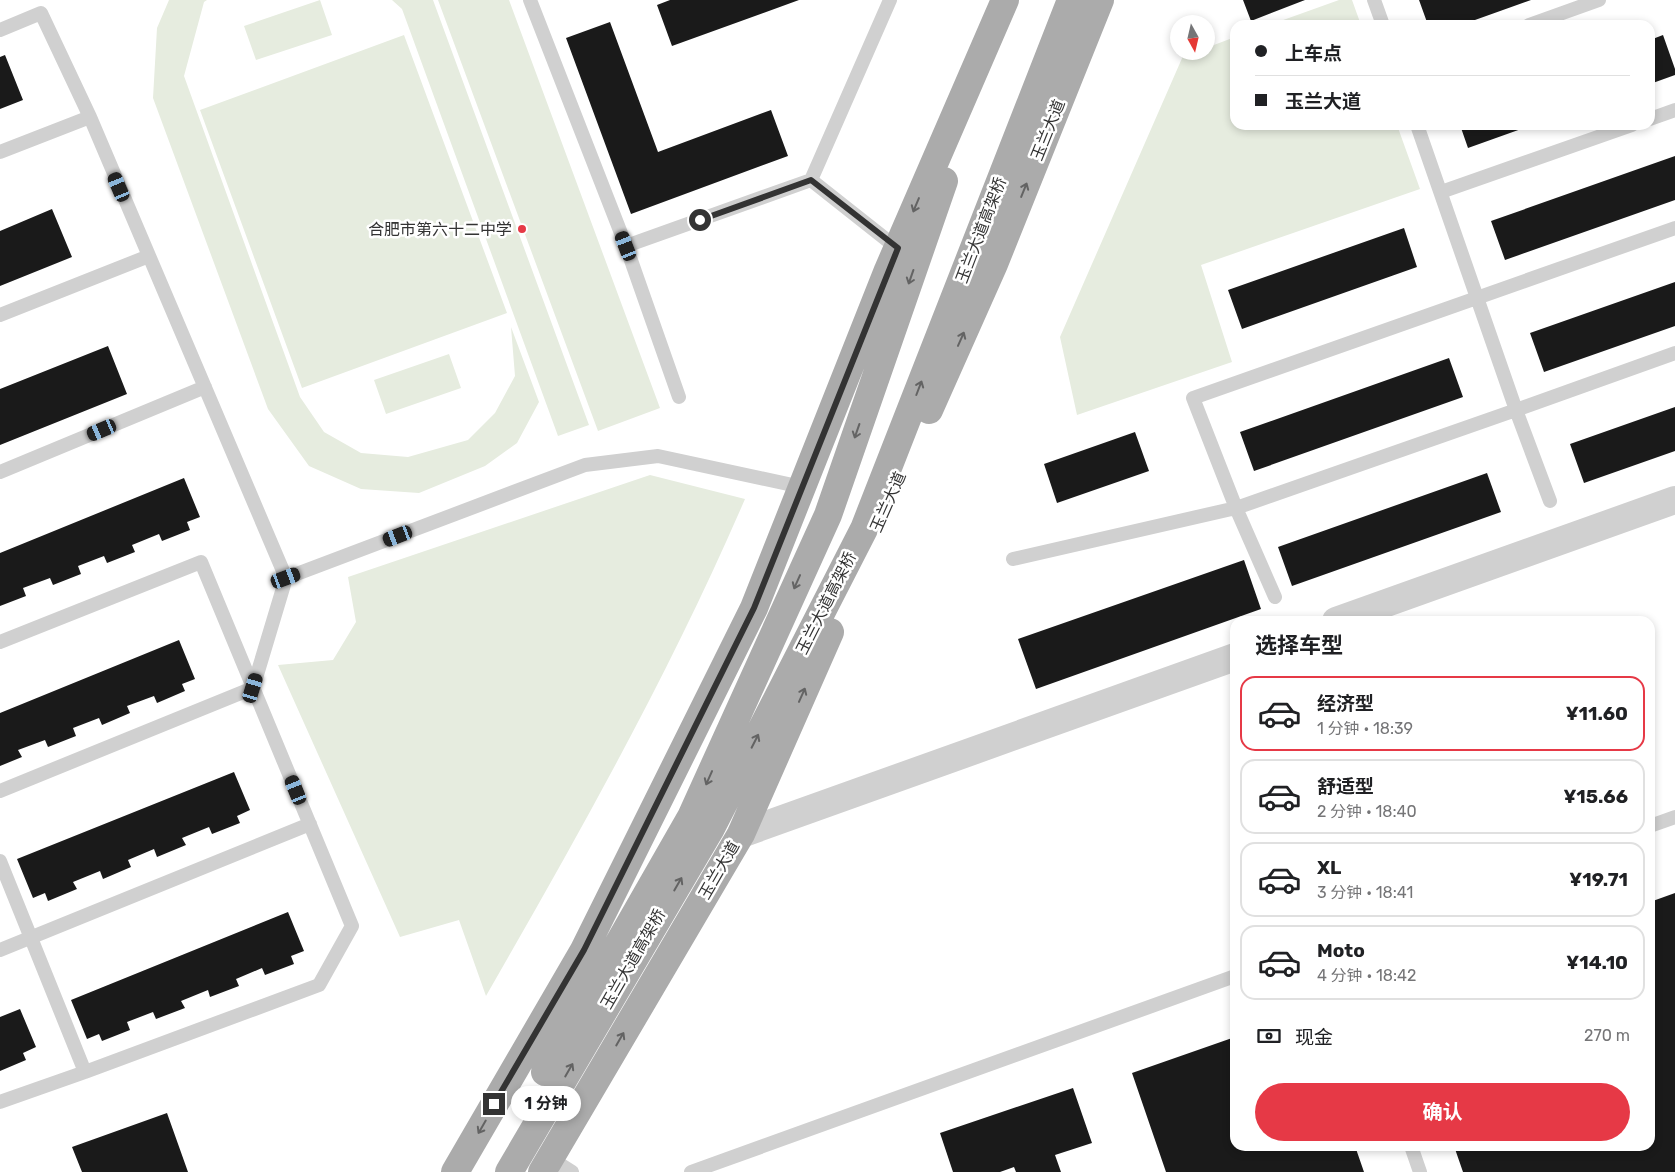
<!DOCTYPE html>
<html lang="zh">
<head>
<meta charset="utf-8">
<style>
	:root { --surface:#fff; --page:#f6f6f6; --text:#202124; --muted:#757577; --line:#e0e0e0; --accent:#e63946 }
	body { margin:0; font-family:Rubik,"Noto Sans SC",sans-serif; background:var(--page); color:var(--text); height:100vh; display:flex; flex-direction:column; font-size:19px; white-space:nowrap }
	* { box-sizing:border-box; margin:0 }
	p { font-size:16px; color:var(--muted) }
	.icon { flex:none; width:28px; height:28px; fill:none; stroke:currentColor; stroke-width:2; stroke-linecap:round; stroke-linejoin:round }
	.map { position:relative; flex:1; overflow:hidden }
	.details { position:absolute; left:1230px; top:616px; width:425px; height:535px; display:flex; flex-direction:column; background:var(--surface); border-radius:15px; box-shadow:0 2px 8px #0003 }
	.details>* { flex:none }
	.guide { position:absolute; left:1230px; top:20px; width:425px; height:110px; border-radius:15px; box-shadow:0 2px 8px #0003; display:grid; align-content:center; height:110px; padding:0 25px; background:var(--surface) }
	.needle { width:32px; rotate:172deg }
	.fabs { position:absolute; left:1170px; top:15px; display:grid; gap:10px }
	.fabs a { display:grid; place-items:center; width:45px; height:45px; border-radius:50%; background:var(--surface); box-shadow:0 2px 8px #0003; font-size:25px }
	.end { position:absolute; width:22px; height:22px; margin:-11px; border:6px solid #333; background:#fff; box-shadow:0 0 0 2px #fff }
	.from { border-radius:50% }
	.bubble { position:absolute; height:35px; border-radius:18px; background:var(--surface); box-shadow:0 2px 8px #0003; font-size:16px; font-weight:700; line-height:35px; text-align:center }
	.car { position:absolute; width:15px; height:30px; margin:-15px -8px; border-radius:6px; box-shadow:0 0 4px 1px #0007; background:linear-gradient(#222 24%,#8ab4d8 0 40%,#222 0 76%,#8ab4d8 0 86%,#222 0) }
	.guide b { display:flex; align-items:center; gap:18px; height:48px; font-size:19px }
	.guide b+b { border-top:1px solid var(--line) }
	.guide i { width:12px; height:12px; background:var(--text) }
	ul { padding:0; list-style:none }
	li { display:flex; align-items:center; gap:15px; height:75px; margin:0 10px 8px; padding:0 15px; border:2px solid var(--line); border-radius:15px }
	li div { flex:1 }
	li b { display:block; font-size:19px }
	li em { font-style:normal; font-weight:700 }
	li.active { border-color:var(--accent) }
	li>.icon { width:45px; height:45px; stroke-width:1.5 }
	h2 { padding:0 25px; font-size:22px; line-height:60px }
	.pay { display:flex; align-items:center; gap:12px; height:55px; padding:0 25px; font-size:19px }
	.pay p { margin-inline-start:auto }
	.button { display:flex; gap:10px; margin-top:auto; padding:10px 25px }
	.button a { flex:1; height:58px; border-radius:30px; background:var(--accent); color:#fff; font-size:20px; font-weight:700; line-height:58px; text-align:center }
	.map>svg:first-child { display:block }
</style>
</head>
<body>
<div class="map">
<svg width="1675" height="1172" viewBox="0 0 1675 1172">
	<rect width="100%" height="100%" fill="#fff"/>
	<!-- green -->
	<path fill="#e6ecdf" d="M169,0H207L204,2L184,76L300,397L324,432L361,453L408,457L468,440L495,413L515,376L511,327L539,402L517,443L485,466L419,493L361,489L309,466L268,409L153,98L157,28Z
		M320,0L332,35L256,60L244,26Z
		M392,0H433L589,425L558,436L402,9Z
		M438,0H509L660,408L598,431Z
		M1339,0H1352L1361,25H1269Z
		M404,35L507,313L302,388L200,110Z
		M1235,37V125H1397L1420,189L1201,265L1232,362L1077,415L1060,337L1183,56L1196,51H1206V48Z
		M449,354L461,388L386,414L374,380Z
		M650,475L745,499C671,671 579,834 486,996L459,920L400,937L278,665L333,660L356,622L348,577Z"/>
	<!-- building -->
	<path fill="#1a1a1a" d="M670,0H799L672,46L657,5Z
		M1243,0H1305L1251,21Z
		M1419,0H1531L1461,25H1428Z
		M610,22L658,152L771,110L788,156L631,214L566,38Z
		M1663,35L1675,69V75L1650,84V40Z
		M5,55L23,100L0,109V57Z
		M1460,125H1532L1468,148Z
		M1675,156V200L1505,260L1491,221Z
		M52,209L72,257L0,286V231Z
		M1404,228L1417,267L1242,329L1228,290Z
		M1675,282V326L1544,372L1530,333Z
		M108,346L127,394L0,445V389Z
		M1449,358L1463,397L1254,471L1240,432Z
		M1675,407V451L1584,483L1570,444Z
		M1135,432L1149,471L1057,503L1044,464Z
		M1487,473L1501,512L1292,586L1278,547Z
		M184,478L200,517L187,522L190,530L162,541L159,534L132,545L135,552L107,563L104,556L78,566L81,574L53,585L50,578L23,588L26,596L0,606V553Z
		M1244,560L1261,609L1036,689L1018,639Z
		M179,640L195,679L182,684L185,691L157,703L154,696L127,706L130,713L102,725L99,718L73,728L76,736L48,747L45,740L18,750L22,757L0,766V713Z
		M234,772L250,810L237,816L240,823L212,834L209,827L182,838L186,845L157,857L154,849L128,860L131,867L103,879L100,871L73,882L77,889L48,901L45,893L33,898L17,859Z
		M1675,893V1172H1463L1454,1146H1650V902Z
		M288,912L304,951L291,956L294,964L265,975L262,968L236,979L239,986L210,997L208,990L181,1001L185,1008L156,1019L153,1012L127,1022L130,1030L102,1041L99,1034L87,1039L71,1000Z
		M20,1009L36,1047L23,1053L26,1060L0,1071V1017Z
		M1235,1037V1146H1355L1364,1172H1166L1132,1073Z
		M1073,1088L1092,1143L1055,1155L1061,1172H1016L1014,1167L1000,1172H953L940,1133Z
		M167,1113L188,1172H82L72,1147Z"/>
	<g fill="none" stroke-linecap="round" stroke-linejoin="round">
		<!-- service -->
		<path stroke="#d0d0d0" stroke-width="14" d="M530,0L626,246
			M1374,0L1383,25
			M1529,25L1599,0
			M0,30L41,13L90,117
			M1650,119L1675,110
			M1417,125L1516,410L1675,353
			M0,152L90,117L286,578L585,465L658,456L802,487
			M811,180L890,0
			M1441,192L1632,125
			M0,315L149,256
			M679,397L626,246L811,180L897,248
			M0,472L205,387
			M1013,559L1236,508L1516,410L1550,501
			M1275,597L1236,508L1193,398L1675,228
			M0,642L201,562L352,926L319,985L85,1072L0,861
			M0,791L253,688L286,578
			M1650,826L1675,817
			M0,950L310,824
			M0,1102L85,1072
			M1411,1146L1420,1172
			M550,1158L572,1172
			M691,1172L1235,976"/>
		<!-- tertiary -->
		<path stroke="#d0d0d0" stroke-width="28" d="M1336,621L1675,500
			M741,834L1235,657"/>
		<!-- primary -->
		<path stroke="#ababab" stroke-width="28" d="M929,410L994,264L1100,0
			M545,1072L691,817L828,515L944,181
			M455,1172L584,950L754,608L888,270L1005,0
			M509,1172L710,830L864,529L1071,0
			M542,1172L741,834L830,632"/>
	</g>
	<!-- one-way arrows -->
	<defs><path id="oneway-shaft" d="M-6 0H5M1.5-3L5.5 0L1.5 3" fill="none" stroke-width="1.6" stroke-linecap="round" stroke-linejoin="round" transform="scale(1.25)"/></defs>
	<g stroke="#636363">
		<use href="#oneway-shaft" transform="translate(1024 190) rotate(-68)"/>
		<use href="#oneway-shaft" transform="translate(916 205) rotate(113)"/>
		<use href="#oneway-shaft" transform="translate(911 277) rotate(109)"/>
		<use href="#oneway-shaft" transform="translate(961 339) rotate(-66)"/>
		<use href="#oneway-shaft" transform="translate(919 388) rotate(-69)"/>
		<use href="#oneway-shaft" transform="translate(857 431) rotate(109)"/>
		<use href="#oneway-shaft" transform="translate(797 582) rotate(114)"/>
		<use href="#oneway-shaft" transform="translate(802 695) rotate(-66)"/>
		<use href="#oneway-shaft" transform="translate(755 741) rotate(-63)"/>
		<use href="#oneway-shaft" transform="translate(709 778) rotate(114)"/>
		<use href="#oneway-shaft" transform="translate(678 884) rotate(-60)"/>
		<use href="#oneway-shaft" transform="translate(620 1039) rotate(-60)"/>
		<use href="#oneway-shaft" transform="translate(569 1070) rotate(-60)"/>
		<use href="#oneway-shaft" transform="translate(482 1127) rotate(120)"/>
	</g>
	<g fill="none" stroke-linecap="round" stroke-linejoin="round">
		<!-- route -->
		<path stroke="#333" stroke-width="6" d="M494,1104L584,950L754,608L898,248L811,180L700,220"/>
	</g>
	<!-- markers -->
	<circle fill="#e63946" stroke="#fff" stroke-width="2" cx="522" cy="229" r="5"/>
	<g text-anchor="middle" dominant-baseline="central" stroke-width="5" stroke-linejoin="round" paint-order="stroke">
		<!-- street labels -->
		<g font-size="16" fill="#333" stroke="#fff">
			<text transform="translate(1048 130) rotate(-68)">玉兰大道</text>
			<text transform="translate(981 230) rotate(-69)">玉兰大道高架桥</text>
			<text transform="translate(888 502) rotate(-66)">玉兰大道</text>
			<text transform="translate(826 603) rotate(-63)">玉兰大道高架桥</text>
			<text transform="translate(719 870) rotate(-60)">玉兰大道</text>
			<text transform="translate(633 959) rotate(-60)">玉兰大道高架桥</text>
		</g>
		<!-- poi labels -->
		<g font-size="16" fill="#333" stroke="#fff" text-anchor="end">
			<text x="512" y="229">合肥市第六十二中学</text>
		</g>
	</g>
</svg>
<div class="fabs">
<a><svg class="needle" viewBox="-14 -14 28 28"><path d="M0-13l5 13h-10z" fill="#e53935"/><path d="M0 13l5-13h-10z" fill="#757577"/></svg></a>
</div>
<i class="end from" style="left:700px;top:220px"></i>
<i class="end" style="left:494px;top:1104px"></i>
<div class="bubble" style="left:511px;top:1086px;width:70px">1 分钟</div>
<i class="car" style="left:119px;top:187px;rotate:337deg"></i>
<i class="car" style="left:626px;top:246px;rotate:339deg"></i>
<i class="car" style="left:102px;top:430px;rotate:247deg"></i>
<i class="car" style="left:398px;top:536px;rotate:249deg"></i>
<i class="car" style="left:286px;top:578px;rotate:70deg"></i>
<i class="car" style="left:253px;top:688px;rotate:17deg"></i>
<i class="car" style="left:296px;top:790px;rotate:338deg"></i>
<div class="guide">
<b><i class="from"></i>上车点</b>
<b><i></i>玉兰大道</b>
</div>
<section class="details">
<h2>选择车型</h2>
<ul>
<li class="active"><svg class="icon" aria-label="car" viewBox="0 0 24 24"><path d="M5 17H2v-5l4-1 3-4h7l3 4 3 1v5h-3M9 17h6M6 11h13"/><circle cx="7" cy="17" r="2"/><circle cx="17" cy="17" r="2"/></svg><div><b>经济型</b><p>1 分钟 · 18:39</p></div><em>¥11.60</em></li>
<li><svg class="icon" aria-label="car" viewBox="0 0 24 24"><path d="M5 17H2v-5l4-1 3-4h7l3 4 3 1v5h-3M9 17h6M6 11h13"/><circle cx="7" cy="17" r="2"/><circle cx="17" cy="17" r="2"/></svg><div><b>舒适型</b><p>2 分钟 · 18:40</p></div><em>¥15.66</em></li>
<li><svg class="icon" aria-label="car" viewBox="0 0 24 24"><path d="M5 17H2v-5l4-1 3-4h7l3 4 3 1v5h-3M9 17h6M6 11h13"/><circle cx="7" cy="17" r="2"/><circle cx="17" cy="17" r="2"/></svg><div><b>XL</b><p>3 分钟 · 18:41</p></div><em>¥19.71</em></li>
<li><svg class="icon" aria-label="car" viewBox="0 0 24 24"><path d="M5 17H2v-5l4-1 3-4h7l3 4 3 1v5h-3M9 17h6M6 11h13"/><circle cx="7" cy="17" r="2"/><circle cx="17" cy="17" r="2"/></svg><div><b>Moto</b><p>4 分钟 · 18:42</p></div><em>¥14.10</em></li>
</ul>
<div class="pay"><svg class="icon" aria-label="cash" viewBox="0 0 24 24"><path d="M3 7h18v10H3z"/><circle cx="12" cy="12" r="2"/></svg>现金<p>270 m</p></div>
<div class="button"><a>确认</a></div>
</section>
</div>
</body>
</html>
